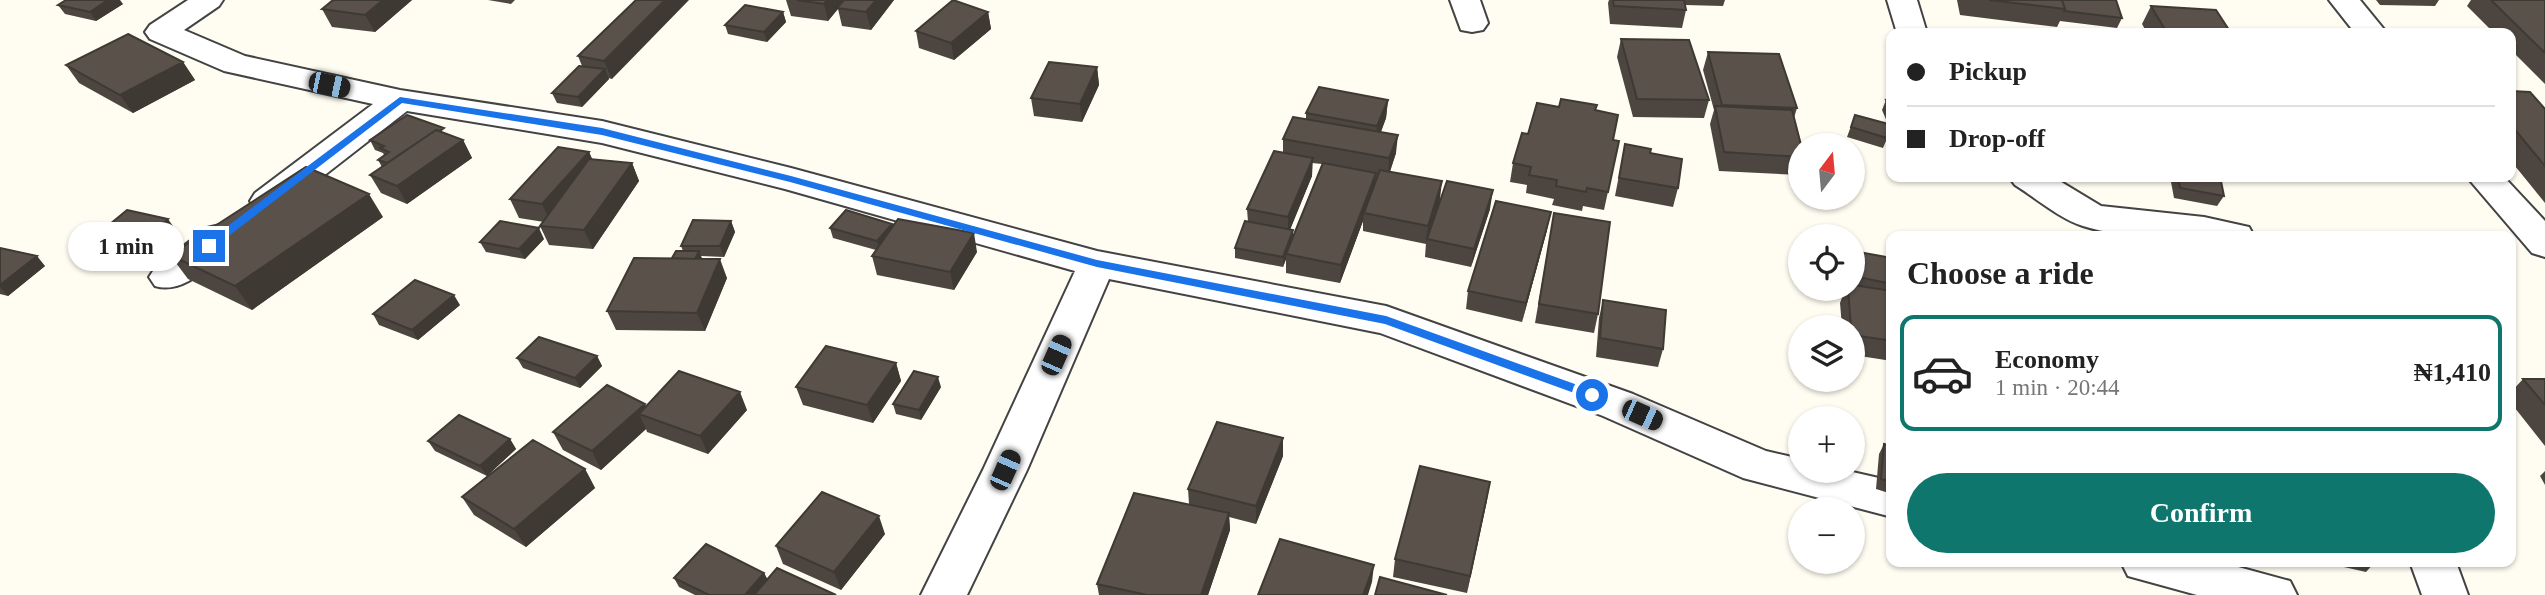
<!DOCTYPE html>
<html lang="en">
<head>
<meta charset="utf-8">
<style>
	:root { --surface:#fff; --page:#f6f6f6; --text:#222; --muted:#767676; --line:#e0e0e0; --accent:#0f766e }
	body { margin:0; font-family:"Times New Roman",serif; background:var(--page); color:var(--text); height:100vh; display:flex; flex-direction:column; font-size:26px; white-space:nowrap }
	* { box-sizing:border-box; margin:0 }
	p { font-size:23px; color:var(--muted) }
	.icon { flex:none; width:38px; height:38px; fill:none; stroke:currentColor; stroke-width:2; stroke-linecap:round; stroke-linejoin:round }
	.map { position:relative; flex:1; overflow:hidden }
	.drawer { position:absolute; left:1886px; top:231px; width:630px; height:336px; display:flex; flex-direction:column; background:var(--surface); border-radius:14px; box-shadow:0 2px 5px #0004 }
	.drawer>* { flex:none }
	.top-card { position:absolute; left:1886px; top:28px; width:630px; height:154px; border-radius:14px; box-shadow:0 2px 5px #0004; display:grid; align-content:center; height:154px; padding:0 21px; background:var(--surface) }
	.needle { width:46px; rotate:16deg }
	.tools { position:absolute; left:1788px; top:133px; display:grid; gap:14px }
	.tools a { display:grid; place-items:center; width:77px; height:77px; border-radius:50%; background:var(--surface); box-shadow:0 2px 5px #0004; font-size:35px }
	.end { position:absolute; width:32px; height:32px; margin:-16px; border:9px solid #1a73e8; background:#fff; box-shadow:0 0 0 4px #fff }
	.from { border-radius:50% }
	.bubble { position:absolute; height:49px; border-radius:24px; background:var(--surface); box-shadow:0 2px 5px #0004; font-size:23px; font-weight:600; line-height:49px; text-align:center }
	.car { position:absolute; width:21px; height:42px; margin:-21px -10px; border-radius:9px; box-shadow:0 0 5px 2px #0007; background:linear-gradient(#222 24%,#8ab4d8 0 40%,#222 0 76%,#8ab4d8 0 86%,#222 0) }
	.top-card b { display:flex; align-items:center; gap:24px; height:66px; font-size:26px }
	.top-card b+b { border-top:2px solid var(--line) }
	.top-card i { width:18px; height:18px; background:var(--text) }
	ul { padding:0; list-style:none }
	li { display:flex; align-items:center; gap:21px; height:116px; margin:0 14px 10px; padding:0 7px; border:4px solid transparent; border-radius:14px }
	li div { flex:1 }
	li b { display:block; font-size:26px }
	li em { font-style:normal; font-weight:600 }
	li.active { border-color:var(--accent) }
	li>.icon { width:63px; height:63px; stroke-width:1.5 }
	h2 { padding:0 21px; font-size:32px; line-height:84px }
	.primary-button { display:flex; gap:14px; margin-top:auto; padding:14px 21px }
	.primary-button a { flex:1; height:80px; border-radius:42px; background:var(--accent); color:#fff; font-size:28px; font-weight:600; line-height:80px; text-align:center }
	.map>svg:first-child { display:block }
</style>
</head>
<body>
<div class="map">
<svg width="2545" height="595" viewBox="0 0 2545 595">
	<rect width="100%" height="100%" fill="#fffdf2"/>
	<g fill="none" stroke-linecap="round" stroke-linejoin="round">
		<defs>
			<path id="street" d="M188,0H223L219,6L184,30L245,56L400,90L602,121L791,168L1097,251L1386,306L1633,394L1766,451L1801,459V471H1848L1892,481V517L1743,478L1603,416L1380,333L1109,279L1027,470L967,595H921L983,470L1075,271L785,189L602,143L407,111L281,209L268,213L255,209L250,201L255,193L373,104L224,71L150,39L145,32L150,25Z
				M1450,0H1480L1488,23L1483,30L1472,32L1461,30Z
				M1887,0H1917L1927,33H1897Z
				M2329,0H2360L2387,33H2355Z
				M2009,177H2053L2101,206L2204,217L2249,227L2254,236C2209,238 2125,240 2083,226C2060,219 2036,198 2015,185Z
				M2467,177H2504L2545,221V257L2532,253Z
				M220,225L233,228L238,237L233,246C210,264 185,295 155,286L149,277L155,268L207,228Z
				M2121,562H2220L2290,581L2297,595H2197L2128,576Z
				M2410,562H2456L2468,595H2422Z"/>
		</defs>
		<!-- street casing -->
		<use href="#street" stroke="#434343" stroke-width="4"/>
		<!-- street -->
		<use href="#street" fill="#fff" fill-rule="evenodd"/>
	</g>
	<!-- wall -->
	<path fill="#4d4640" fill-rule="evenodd" d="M333,0H412L375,32L332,27L322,9Z
		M488,0H515L511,4Z
		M636,0L612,79L608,78L609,79L582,107L557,103L552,93L582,66L578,56Z
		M786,0H894L871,30L842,26L838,9L828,21L791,16Z
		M1609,0H1725L1723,6L1685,5L1686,10L1682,28L1610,24L1608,3Z
		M1957,0H2116L2122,18L2117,28L2060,21L2057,27L1960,15Z
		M2376,0H2439L2435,6L2380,5Z
		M2471,0H2545V84L2511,50V33H2494L2467,6Z
		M123,4L96,21L65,14L58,5Z
		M2151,6L2231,33H2147L2142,24Z
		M783,12L786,22L767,42L728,34L725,25Z
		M988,12L991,29L954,60L919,48L916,31Z
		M1621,39L1709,100L1704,118L1633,117L1617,57Z
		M1708,52L1797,108L1794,118L1801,145V169L1799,175L1719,171L1710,124L1714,110L1703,70Z
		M183,62L195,80L133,113L79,83L66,65Z
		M1097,67L1099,85L1082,122L1034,116L1031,98Z
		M2511,91L2545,109V203L2511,161Z
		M1388,100L1386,118L1381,132L1396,153L1390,172L1440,199L1433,222L1490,209L1471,267L1425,257L1426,243V244L1363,231V221L1340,283L1286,273V259L1283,267L1235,258V248L1248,222L1247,209L1283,152V139L1306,119V113ZM1312,163L1322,164L1293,236V230L1290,229L1312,176Z
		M1886,100L1892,101V127L1883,148L1847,137L1855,115L1888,124L1882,110Z
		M1559,107L1596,110L1613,140L1619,141L1604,210L1583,206L1582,211L1552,205L1554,199L1526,193L1527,185L1510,182L1513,163L1528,134Z
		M447,134L463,140L472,158L407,204L381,193L370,175L382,167L378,160L384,155L383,153L375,150L370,140Z
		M1625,144L1650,153L1678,188L1673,207L1615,196Z
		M589,152L592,159L632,163L639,181L593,249L549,245L540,226L544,222L519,218L510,199Z
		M2174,177H2201L2224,196L2217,206L2174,198L2171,182Z
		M1554,213L1598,314L1594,333L1535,323Z
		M383,217L252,310L188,279L170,255Z
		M731,221L735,232L724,257L701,256L702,259L727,278L705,331L616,330L607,311L683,251L681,246Z
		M892,224L893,226L977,252L954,290L877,275L872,256L876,250L833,238L830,228Z
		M175,229L147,253L106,244L98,234Z
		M1547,230L1522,322L1466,309L1468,291Z
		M544,239L525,259L486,252L480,242Z
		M0,248L45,266L8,296L0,294Z
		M1853,251L1892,258V361L1853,355V327H1842L1840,303L1845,289H1853Z
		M1603,300L1663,349L1658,367L1596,357L1599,318Z
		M460,305L418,340L379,325L373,314Z
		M597,356L602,366L580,388L523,368L517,358Z
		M896,363L901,381L873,423L803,405L796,387Z
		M2523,379H2545V446L2511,403V392Z
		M941,387L921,420L896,414L893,404Z
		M646,406L747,410L708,454L647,432L646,429L601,470L563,450L553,432Z
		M510,439L516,449L487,476L435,451L428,441Z
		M1884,444L1892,446V494L1876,489L1879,454Z
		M1283,456L1256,524L1229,517L1230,530L1208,595H1099L1097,584L1189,504L1188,489Z
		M585,469L595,488L526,547L474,515L462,497Z
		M2545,471V485L2540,476Z
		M1487,500L1467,593L1393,577L1395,559Z
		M885,534L841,590L783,564L776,546Z
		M2322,562H2375L2366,572Z
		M764,573L767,579L836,595H695L679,587L674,578Z"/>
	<!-- shaded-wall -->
	<path fill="#3f3934" d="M108,0H120L123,4L96,21L90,12Z
		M383,0H412L375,32L365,15Z
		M665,0H689L612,79L604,61Z
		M827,0H845L828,21L824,4Z
		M876,0H894L871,30L866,12Z
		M783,12L786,22L767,42L764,32Z
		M988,12L991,29L954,60L951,43Z
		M183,62L195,80L133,113L120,95Z
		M1097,67L1099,85L1082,122L1080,104Z
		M605,69L609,79L582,107L578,97Z
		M1388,100L1386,118L1376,144L1377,126Z
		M1398,135L1396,153L1388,176L1389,158Z
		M463,140L472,158L407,204L397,186Z
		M589,152L597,170L551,223L542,204Z
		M1313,158L1312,176L1288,235V217Z
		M632,163L639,181L593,249L584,230Z
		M1376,173L1374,191L1364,213L1363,221L1340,283L1341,265Z
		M1442,181L1440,199L1426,244L1428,226Z
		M1493,190L1490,209L1471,267L1474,249Z
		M369,194L383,217L252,310L235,286Z
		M1551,212L1547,230L1522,322L1526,303Z
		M168,219L175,229L147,253L139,243Z
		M731,221L735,232L724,257L720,246Z
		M892,224L895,234L880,252L877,241Z
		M539,228L544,239L525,259L519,249Z
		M1293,230V240L1286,254V259L1283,267V257Z
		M974,233L977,252L954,290L950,272Z
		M699,251L703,261L693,263Z
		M37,256L45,266L8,296L0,287V285Z
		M720,259L727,278L705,331L697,313Z
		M454,295L460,305L418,340L412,330Z
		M597,356L602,366L580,388L575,378Z
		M896,363L901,381L873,423L867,405Z
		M938,377L941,387L921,420L919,410Z
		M740,392L747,410L708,454L700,436Z
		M645,404L652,418L639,414L646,429L601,470L592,451Z
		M1283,438V456L1256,524V506Z
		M510,439L516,449L487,476L480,466Z
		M585,469L595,488L526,547L514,529Z
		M1490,482L1487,500L1467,593L1470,576Z
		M1229,513L1230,530L1208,595H1201Z
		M879,516L885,534L841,590L834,572Z
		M1374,565L1372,582L1368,595H1363Z
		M764,573L769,582L758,595H745Z"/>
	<!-- building -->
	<path fill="#5a514b" stroke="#3f3934" stroke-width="2" d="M66,0H108L90,12L58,5Z
		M333,0H383L365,15L322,9Z
		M636,0H665L604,61L578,56Z
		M797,0H827L824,4Z
		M844,0H876L866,12L837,8Z
		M953,0L988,12L951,43L916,31Z
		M1613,0H1684L1686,10L1614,6Z
		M1989,0H2062L2065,9Z
		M2062,0H2116L2122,18L2064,11L2065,9Z
		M2491,0H2545V53Z
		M745,5L783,12L764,32L725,25Z
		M2151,6L2216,10L2231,33H2167Z
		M128,34L183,62L120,95L66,65Z
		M1621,39L1689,40L1709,100L1637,99Z
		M1708,52L1779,54L1797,108L1722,105Z
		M1049,62L1097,67L1080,104L1031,98Z
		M579,66L605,69L578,97L552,93Z
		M1319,87L1388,100L1377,126L1306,113Z
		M2511,91L2530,92L2545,109V166L2511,125Z
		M1561,99L1597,105L1595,110L1618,115L1613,140L1619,141L1608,192L1587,188L1586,192L1556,186L1557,180L1529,175L1531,167L1513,163L1522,133L1528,134L1537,103L1559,107Z
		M1886,100L1892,101V114Z
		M1715,106L1792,110L1801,145V157L1724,152Z
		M407,115L444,128L440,131L436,130L387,163L378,160L389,152L380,148L384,146L370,140Z
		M1855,115L1892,125L1887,138L1851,127Z
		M1293,117L1398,135L1389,158L1283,139Z
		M436,130L463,140L397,186L370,175Z
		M1625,144L1651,149L1650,153L1682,159L1678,188L1619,178Z
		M558,147L589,152L542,204L510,199Z
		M1274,151L1313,158L1288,217L1247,209Z
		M589,159L632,163L584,230L540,226Z
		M1323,163L1376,173L1341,265L1286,254Z
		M306,167L369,194L235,286L170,255Z
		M1380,170L1442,181L1428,226L1364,213Z
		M2178,177H2201L2221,181L2224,196L2180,188Z
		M1447,181L1493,190L1474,249L1427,239Z
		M1496,201L1551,212L1526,303L1468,291Z
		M127,210L168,219L139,243L98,234Z
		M846,210L892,224L877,241L830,228Z
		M1554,213L1610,222L1598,314L1539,304Z
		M898,219L974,233L950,272L872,256Z
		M693,220L731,221L720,246H681Z
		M500,221L539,228L519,249L480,242Z
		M1245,221L1293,230L1283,257L1235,248Z
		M0,248L37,256L0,285Z
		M676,251H699L695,259L672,258Z
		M1853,251L1892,258V284L1853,276Z
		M634,258L720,259L697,313L607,311Z
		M415,280L454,295L412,330L373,314Z
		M1853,285L1892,291V341L1853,335V327H1851L1848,289H1853Z
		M1603,300L1666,310L1663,349L1600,338Z
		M539,337L597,356L575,378L517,358Z
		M826,346L896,363L867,405L796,387Z
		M679,371L740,392L700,436L639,414Z
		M914,371L938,377L919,410L893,404Z
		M2523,379H2545V405Z
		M607,385L645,404L592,451L553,432Z
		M459,415L510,439L480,466L428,441Z
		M1217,422L1283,438L1256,506L1188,489Z
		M533,440L585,469L514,529L462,497Z
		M1884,444L1892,446V482L1881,479Z
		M1420,466L1490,482L1470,576L1395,559Z
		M822,492L879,516L834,572L776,546Z
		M1134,493L1229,513L1201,595H1147L1097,584Z
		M1280,539L1374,565L1363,595H1258Z
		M706,544L764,573L745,595H709L674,578Z
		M777,568L836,595H754Z
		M1380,577L1447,595H1375Z"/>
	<!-- route -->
	<path fill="#1a73e8" d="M400,97L602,128L791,176L1097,260L1386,316L1597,392L1599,395L1592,400L1588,398L1385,324L1097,267L790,182L602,135L402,103L213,248H205V243Z"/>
</svg>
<div class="tools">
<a><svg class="needle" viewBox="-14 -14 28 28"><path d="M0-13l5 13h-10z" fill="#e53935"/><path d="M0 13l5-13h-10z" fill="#767676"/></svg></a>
<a><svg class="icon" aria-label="locate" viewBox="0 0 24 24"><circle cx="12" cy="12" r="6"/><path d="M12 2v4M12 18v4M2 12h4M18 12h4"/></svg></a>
<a><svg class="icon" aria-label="layers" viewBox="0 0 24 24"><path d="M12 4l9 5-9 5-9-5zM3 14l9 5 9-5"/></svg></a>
<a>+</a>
<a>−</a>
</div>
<i class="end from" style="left:1592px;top:395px"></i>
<i class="end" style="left:209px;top:246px"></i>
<div class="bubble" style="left:68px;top:222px;width:116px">1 min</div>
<i class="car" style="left:329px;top:85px;rotate:102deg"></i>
<i class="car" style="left:1056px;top:355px;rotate:24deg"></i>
<i class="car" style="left:1642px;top:415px;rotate:114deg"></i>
<i class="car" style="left:1005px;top:470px;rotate:24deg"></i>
<div class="top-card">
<b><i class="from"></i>Pickup</b>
<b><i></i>Drop-off</b>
</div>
<section class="drawer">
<h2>Choose a ride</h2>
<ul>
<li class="active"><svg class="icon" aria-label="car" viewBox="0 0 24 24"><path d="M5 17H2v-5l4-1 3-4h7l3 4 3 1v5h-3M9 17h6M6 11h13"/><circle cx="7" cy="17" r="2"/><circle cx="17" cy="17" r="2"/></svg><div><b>Economy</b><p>1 min · 20:44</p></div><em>₦1,410</em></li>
</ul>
<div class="primary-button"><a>Confirm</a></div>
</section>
</div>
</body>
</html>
